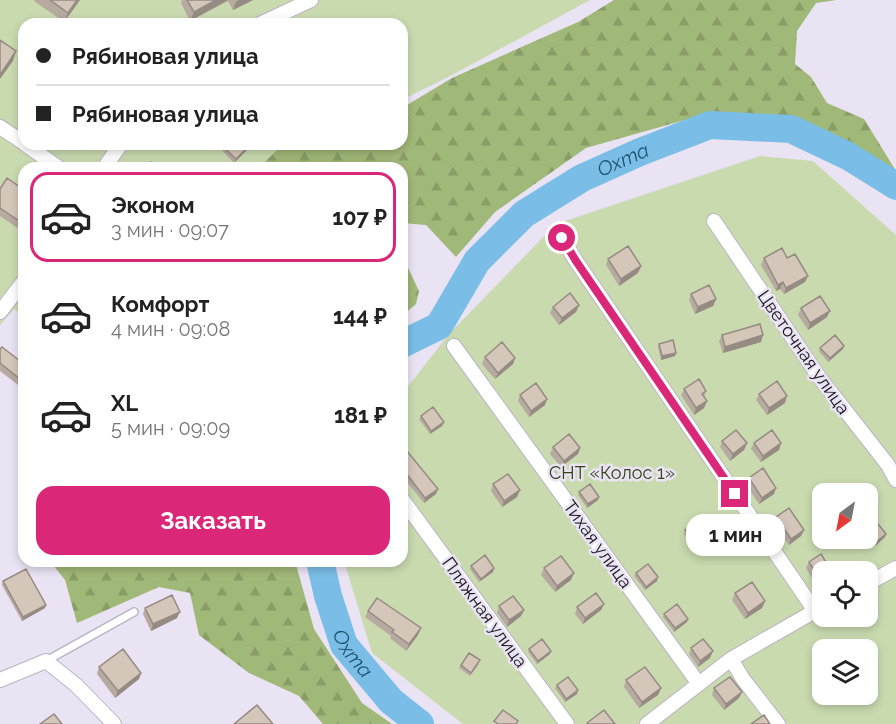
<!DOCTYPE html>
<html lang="ru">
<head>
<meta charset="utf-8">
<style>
	:root { --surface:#fff; --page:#f6f6f6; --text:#222; --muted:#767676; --line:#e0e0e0; --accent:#db2777 }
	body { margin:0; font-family:Raleway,sans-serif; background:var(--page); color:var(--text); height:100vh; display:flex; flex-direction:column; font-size:22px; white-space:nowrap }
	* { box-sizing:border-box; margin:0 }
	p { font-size:20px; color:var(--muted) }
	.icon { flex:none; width:33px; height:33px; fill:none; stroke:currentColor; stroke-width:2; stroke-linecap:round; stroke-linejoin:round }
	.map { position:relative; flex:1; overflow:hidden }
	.panel { position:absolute; left:18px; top:162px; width:390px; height:405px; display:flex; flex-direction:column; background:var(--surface); border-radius:18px; box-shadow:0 3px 9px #0003 }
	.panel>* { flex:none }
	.guide { position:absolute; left:18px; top:18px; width:390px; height:132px; border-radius:18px; box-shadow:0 3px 9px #0003; display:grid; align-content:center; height:132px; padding:0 18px; background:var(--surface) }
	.needle { width:39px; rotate:212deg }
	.buttons { position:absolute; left:812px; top:483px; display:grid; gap:12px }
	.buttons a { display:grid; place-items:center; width:66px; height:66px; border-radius:12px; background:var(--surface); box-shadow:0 3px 9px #0003; font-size:30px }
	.end { position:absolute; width:27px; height:27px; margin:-14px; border:8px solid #db2777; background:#fff; box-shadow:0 0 0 3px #fff }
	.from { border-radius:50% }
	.bubble { position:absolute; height:42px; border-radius:18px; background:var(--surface); box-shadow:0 3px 9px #0003; font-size:20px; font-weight:700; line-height:42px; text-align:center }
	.guide b { display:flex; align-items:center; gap:21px; height:57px; font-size:22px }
	.guide b+b { border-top:2px solid var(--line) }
	.guide i { width:15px; height:15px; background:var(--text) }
	ul { padding:10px 0 0; list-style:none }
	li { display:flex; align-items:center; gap:18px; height:90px; margin:0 12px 9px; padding:0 6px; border:3px solid transparent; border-radius:18px }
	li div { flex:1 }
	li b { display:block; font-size:22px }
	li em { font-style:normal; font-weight:700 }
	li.current { border-color:var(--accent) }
	li>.icon { width:54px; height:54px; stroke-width:1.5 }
	.cta { display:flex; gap:12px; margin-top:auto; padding:12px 18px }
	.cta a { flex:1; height:69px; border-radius:18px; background:var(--accent); color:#fff; font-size:24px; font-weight:700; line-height:69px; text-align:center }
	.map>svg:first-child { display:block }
</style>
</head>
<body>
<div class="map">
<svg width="896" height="724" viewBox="0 0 896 724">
	<defs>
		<pattern id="forest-firs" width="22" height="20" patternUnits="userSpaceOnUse" patternTransform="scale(1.5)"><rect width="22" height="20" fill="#a0b878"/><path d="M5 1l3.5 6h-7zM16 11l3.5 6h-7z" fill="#899d67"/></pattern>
	</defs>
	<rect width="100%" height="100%" fill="#eae3f4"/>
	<!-- green -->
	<path fill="#c9daaf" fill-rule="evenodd" d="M0,0H590L456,73L402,100V24H24V144H315L267,168H24V315L14,309L0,325Z
		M760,156L813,161L896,235V724H463L372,653L344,561H402V394L449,334L556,224ZM822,494H867V538H822ZM822,572H867V616H822ZM822,650H867V694H822Z"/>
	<!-- forest -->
	<path fill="url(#forest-firs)" d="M614,0H836L816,3L797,31L795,64L811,77L827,103L864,119L896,171L856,147L794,116H699L586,148L495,212L456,257L426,225L402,223V168H259L279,148L312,144H402V108L452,78L578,22Z
		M402,255L419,291L416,304L402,316Z
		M50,561H295L314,629L362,703L392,724H323L299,696L249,673L199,635L190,593L159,587L77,623L65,580Z"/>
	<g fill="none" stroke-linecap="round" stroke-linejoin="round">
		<!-- river -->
		<g stroke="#7abee7" stroke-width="28">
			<path id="s1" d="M402,344L439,326L477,261L524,214L582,178L640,152L710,125L791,129L848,156L896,186"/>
			<path id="s2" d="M320,561L328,596L344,645L391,701L420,724"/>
		</g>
		<defs>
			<path id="service" d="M46,661L134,612"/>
			<path id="minor" d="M260,24L311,0
				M0,127L24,143
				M25,144L59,168
				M104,168L121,144
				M714,221L819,377L888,465L896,480
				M562,238L576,261L815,611
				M0,312L24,281
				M454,346L699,684
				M402,499L567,724
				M867,584L896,568
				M731,659L743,679L778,724
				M0,680L46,661L76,685L114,724
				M647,724L731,659L822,607"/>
		</defs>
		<!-- service casing -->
		<use href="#service" stroke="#bbb4c4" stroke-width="10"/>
		<!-- minor casing -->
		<use href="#minor" stroke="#bbb4c4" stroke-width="16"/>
		<!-- service -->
		<use href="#service" stroke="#fff" stroke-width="7"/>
		<!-- minor -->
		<use href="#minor" stroke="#fff" stroke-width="14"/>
	</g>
	<!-- wall -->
	<path fill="#b7aaa0" d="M34,0H80L64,22L34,1Z
		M182,0H253L233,10L228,1L190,21L181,3Z
		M217,144H252L251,146L234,163L217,145Z
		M0,189L24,190V221L19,229L0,216Z
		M764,258H787L808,276L805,282L784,294L780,289L776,291L761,265Z
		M608,259L641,266L638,273L619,286L606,265Z
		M691,294L716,299L713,306L695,314L689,300Z
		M579,305L576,312L559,325L550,313L553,307Z
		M801,308L827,317L808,330L798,315Z
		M722,335L761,342L723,353L719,341Z
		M659,344L676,353L675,356L661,360L658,347Z
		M844,346L843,349L828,362L819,351L820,348Z
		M0,349L24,364V377L18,385L0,371Z
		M485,357L515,358L513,364L495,379L482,364Z
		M684,389L706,391L704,397L707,401L704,408L694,415L681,395Z
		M759,394L785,403L767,415L756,400Z
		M520,395L545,405L529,417L518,401Z
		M421,416L444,422L442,426L430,434L419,419Z
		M722,441L747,443L744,450L730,461L720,447Z
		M754,443H781L779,450L761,462L751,449Z
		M402,445L436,494L424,503L402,476Z
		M553,447L580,448L578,454L561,467L550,454Z
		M749,478L774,494L759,504L746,485Z
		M493,484L517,497L502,507L491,491Z
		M579,492L598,500L587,508L578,495Z
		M776,517L804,530L801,536L789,545L774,524Z
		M867,523L886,534L885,537L875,546L867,536Z
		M685,530L708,533L707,536L695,547L684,534Z
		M821,554L822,585L818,588L806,568L809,562Z
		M471,566L494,568L493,572L479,582L470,569Z
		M544,568L571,580L555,592L541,575Z
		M636,573L657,581L645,590L634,576Z
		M3,581L46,605L45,608L22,621L2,585Z
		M735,593L765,601L762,608L745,619L732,600Z
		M604,604L601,610L583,624L575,614L577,607Z
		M499,606L524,610L521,616L507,627L497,613Z
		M145,608L177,618L151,631L143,614Z
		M368,611L418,635L406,651L390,638L391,636L365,617Z
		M664,614L688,619L687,622L674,632L663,617Z
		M691,648L710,658L698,667L689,654Z
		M529,649L550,654L537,664L528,652Z
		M479,664L470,676L459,668L461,665Z
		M99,667L141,673L139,679L115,698L97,674Z
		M626,680L661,688L658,695L639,708L624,687Z
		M557,685L577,694L565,702L555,688Z
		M714,688L739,698L724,710L712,695Z"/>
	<!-- shaded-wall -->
	<path fill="#958b82" d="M77,0H80L64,22L68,13Z
		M216,0H228L190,21L194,12Z
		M239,0H253L233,10L236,2Z
		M16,51L13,61L0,79V75Z
		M251,144V146L234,163L236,159Z
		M641,266L638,273L619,286L621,279Z
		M808,276L805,282L784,294L786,288Z
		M783,282L780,289L776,291L778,285Z
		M716,299L713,306L695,314L698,307Z
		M579,305L576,312L559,325L562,318Z
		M830,311L827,317L808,330L810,323Z
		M763,335L761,342L723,353L725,347Z
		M844,346L843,349L828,362L830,358Z
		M676,353L675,356L661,360L662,356Z
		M515,358L513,364L495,379L498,373Z
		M24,374V377L18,385L20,379Z
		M787,396L785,403L767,415L769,408Z
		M547,399L545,405L529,417L531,411Z
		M707,401L704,408L694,415L696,408Z
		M444,422L442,426L430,434L431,431Z
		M747,443L744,450L730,461L733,454Z
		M781,443L779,450L761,462L763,456Z
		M580,448L578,454L561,467L564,461Z
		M776,488L774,494L759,504L762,498Z
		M438,489L436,494L424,503L425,498Z
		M520,490L517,497L502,507L504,501Z
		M599,497L598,500L587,508L588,504Z
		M804,530L801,536L789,545L791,539Z
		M708,533L707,536L695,547L696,543Z
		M886,534L885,537L875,546L876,542Z
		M494,568L493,572L479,582L481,579Z
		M574,573L571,580L555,592L557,586Z
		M658,577L657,581L645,590L646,587Z
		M765,601L762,608L745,619L748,613Z
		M604,604L601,610L583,624L585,618Z
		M46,605L45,608L22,621L23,617Z
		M524,610L521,616L507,627L509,620Z
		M180,612L177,618L151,631L153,624Z
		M688,619L687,622L674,632L675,628Z
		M421,628L418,635L406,651L409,644Z
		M551,651L550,654L537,664L538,661Z
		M713,651L710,658L698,667L700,661Z
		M141,673L139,679L115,698L118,691Z
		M661,688L658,695L639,708L642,702Z
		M578,690L577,694L565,702L566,699Z
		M742,692L739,698L724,710L726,704Z"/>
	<!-- building -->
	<path fill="#d5c6ba" stroke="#958b82" stroke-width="1.5" d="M50,0H77L68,13Z
		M187,0H216L194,12Z
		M0,40L16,51L0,75Z
		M220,144H251L236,159Z
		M151,162L158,168H146Z
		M7,178L24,190V218L21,222L0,208V189Z
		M628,246L641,266L621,279L608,259Z
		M782,248L787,258L795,254L808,276L786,288L783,282L778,285L764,258Z
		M709,285L716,299L698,307L691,294Z
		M570,293L579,305L562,318L553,307Z
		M820,296L830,311L810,323L801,308Z
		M760,324L763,335L725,347L722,335Z
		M835,335L844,346L830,358L820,348Z
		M673,340L676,353L662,356L659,344Z
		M502,342L515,358L498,373L485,357Z
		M2,347L24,364V374L20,379L0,363V349Z
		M699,379L706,391L702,394L707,401L696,408L684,389Z
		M777,381L787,396L769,408L759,394Z
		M536,383L547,399L531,411L520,395Z
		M433,407L444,422L431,431L421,416Z
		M736,430L747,443L733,454L722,441Z
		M772,430L781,443L763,456L754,443Z
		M569,434L580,448L564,461L553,447Z
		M402,445L438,489L425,498L402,468Z
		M763,468L776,488L762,498L749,478Z
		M508,474L520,490L504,501L493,484Z
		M590,484L599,497L588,504L579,492Z
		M789,508L804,530L791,539L776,517Z
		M873,518L886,534L876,542L867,532V523Z
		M697,520L708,533L696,543L685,530Z
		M821,554L832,572H822V580L821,581L809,562Z
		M485,555L494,568L481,579L471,566Z
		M561,556L574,573L557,586L544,568Z
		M648,564L658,577L646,587L636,573Z
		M26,569L46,605L23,617L3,581Z
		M752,582L765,601L748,613L735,593Z
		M596,593L604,604L585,618L577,607Z
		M172,595L180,612L153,624L145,608Z
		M513,596L524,610L509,620L499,606Z
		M377,598L421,628L409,644L392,632L394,630L368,611Z
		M677,604L688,619L675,628L664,614Z
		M542,639L551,651L538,661L529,649Z
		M703,639L713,651L700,661L691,648Z
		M123,649L141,673L118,691L99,667Z
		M469,653L480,660L471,673L461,665Z
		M645,667L661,688L642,702L626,680Z
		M568,677L578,690L566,699L557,685Z
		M730,677L742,692L726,704L714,688Z
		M257,705L273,724H234Z
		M503,710L518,721L516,724H498L494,721Z
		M604,710L615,724H588L587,723Z
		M54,714L62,724H40Z
		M764,715L770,724H751Z"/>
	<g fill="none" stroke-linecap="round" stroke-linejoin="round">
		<!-- route -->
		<path stroke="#db2777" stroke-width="8" d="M562,238L576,261L735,494"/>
	</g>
	<g text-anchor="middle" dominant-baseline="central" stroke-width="5" stroke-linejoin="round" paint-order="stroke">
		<!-- street labels -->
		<g font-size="18" fill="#19171c" stroke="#eae3f4">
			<text transform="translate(804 352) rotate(55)">Цветочная улица</text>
			<text transform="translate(598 544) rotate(54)">Тихая улица</text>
			<text transform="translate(485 612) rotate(54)">Пляжная улица</text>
		</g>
		<!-- park labels -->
		<g font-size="18" fill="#334314" stroke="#eae3f4">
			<text x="612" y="472">СНТ «Колос 1»</text>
		</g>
		<!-- water labels -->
		<g font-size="20" font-style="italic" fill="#205571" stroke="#eae3f4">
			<text stroke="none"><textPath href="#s1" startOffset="296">Охта</textPath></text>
			<text stroke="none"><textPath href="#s2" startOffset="99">Охта</textPath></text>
		</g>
	</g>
</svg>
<div class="buttons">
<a><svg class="needle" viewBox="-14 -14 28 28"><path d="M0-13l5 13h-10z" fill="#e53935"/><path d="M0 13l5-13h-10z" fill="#767676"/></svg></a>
<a><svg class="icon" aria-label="locate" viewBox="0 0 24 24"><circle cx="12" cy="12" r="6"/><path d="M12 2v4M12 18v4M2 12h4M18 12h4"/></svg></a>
<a><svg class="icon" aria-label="layers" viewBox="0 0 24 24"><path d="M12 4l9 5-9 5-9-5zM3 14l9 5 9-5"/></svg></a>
</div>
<i class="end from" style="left:562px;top:238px"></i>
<i class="end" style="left:735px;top:494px"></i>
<div class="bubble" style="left:686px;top:514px;width:99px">1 мин</div>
<div class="guide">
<b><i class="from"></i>Рябиновая улица</b>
<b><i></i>Рябиновая улица</b>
</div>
<section class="panel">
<ul>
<li class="current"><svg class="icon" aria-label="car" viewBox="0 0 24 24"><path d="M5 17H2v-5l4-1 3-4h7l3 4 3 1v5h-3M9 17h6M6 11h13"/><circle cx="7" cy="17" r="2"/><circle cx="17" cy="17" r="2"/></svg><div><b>Эконом</b><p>3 мин · 09:07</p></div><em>107 ₽</em></li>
<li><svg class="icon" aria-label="car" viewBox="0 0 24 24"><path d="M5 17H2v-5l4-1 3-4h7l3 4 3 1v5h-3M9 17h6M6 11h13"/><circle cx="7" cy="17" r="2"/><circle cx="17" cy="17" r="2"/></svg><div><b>Комфорт</b><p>4 мин · 09:08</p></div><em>144 ₽</em></li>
<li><svg class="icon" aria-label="car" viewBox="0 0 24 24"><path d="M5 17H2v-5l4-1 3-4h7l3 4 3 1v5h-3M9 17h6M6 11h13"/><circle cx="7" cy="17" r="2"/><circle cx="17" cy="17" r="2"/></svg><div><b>XL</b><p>5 мин · 09:09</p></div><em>181 ₽</em></li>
</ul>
<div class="cta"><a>Заказать</a></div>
</section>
</div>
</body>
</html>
